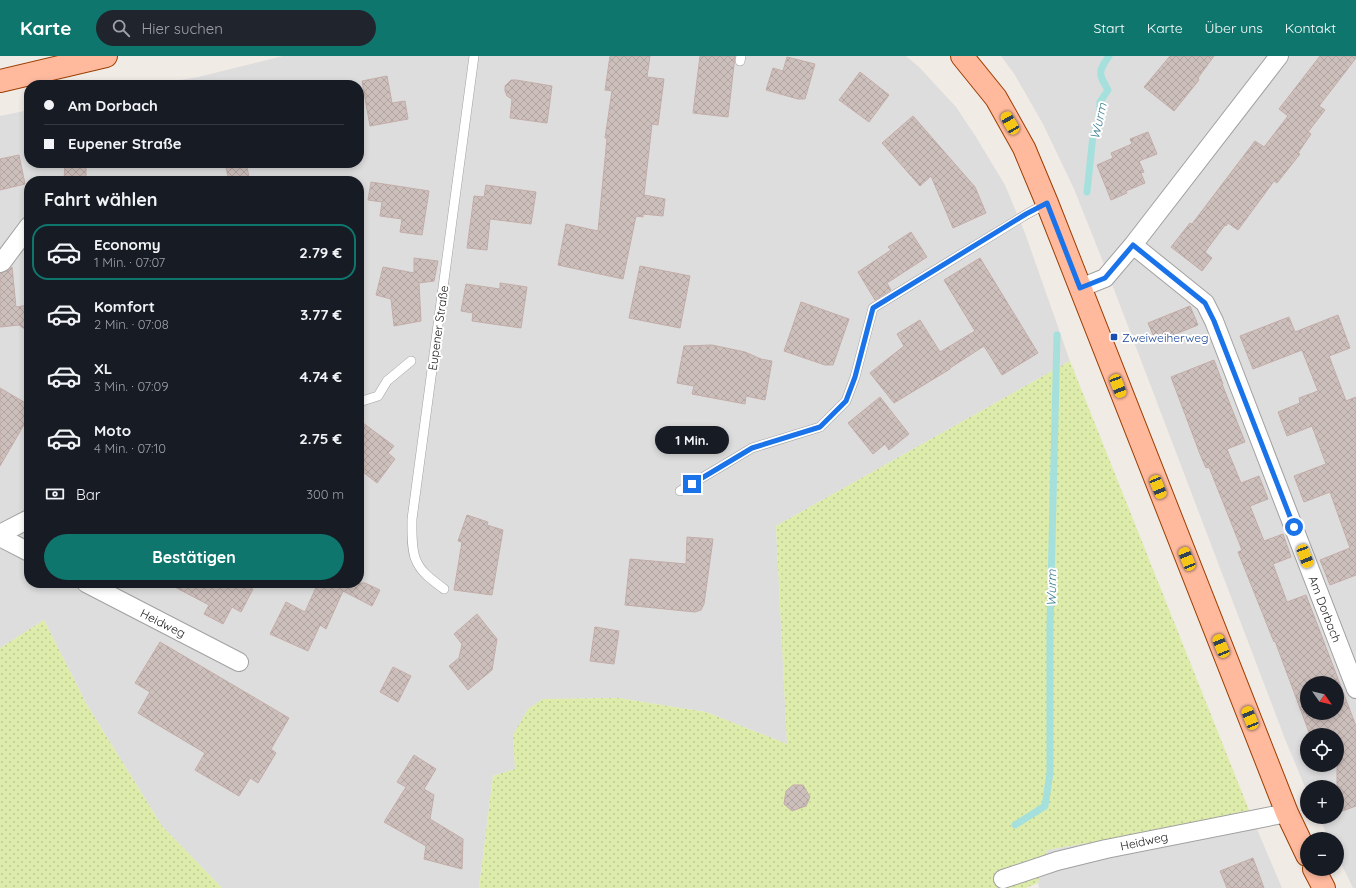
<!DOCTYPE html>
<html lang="de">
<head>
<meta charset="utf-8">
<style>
	:root { --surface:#171b24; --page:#20242c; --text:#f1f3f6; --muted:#9ea1a6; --line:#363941; --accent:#0f766e }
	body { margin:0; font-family:Quicksand,sans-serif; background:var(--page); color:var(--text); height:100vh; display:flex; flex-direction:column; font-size:15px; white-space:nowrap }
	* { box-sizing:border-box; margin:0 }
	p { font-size:13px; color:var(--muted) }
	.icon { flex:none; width:22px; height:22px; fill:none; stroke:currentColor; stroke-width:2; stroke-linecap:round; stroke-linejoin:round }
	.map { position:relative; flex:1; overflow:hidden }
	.panel { position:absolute; left:24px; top:120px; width:340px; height:412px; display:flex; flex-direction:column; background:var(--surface); border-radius:16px; box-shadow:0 2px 6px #0003 }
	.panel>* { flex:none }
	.guide { position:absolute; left:24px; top:24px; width:340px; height:88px; border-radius:16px; box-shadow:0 2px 6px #0003; display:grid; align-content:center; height:88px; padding:0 20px; background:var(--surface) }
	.needle { width:26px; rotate:124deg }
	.buttons { position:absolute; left:1300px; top:620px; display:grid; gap:8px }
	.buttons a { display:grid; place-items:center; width:44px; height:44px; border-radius:50%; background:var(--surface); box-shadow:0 2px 6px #0003; font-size:20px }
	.end { position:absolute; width:18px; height:18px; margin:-9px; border:5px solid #1a73e8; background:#fff; box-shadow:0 0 0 2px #fff }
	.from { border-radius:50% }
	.bubble { position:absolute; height:28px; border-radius:14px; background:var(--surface); box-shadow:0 2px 6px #0003; font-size:13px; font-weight:800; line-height:28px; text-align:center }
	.car { position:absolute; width:12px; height:24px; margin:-12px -6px; border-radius:5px; box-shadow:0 0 3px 1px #0007; background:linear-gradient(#f5c518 24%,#345 0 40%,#f5c518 0 76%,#345 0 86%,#f5c518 0) }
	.guide b { display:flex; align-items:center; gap:14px; height:38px; font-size:15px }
	.guide b+b { border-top:1px solid var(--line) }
	.guide i { width:10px; height:10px; background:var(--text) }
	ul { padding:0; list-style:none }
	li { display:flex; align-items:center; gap:12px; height:56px; margin:0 8px 6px; padding:0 12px; border:2px solid transparent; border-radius:16px }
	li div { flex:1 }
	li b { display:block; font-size:15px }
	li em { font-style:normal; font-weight:800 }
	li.active { border-color:var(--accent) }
	li>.icon { width:36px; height:36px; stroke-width:1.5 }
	h2 { padding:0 20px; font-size:18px; line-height:48px }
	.pay { display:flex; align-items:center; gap:10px; height:44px; padding:0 20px; font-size:15px }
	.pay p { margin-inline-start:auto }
	.action { display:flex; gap:8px; margin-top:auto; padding:8px 20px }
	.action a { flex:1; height:46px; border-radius:24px; background:var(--accent); color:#fff; font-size:16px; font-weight:800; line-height:46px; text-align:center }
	header { display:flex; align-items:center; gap:24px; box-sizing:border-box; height:56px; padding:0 20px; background:var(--accent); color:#fff }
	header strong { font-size:19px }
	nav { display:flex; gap:22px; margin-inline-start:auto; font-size:14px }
	.search { width:280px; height:36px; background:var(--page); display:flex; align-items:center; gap:10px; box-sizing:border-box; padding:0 14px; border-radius:22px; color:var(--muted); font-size:15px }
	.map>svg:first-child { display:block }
</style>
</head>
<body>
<header>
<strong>Karte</strong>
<div class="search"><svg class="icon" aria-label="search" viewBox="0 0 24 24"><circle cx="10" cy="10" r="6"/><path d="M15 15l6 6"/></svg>Hier suchen</div>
<nav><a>Start</a><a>Karte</a><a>Über uns</a><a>Kontakt</a></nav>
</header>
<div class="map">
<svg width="1356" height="832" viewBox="0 0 1356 832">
	<defs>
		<pattern id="grass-dots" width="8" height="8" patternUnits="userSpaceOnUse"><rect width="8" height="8" fill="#ddecab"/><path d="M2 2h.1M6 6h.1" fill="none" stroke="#bdca93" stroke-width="1.8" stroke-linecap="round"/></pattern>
		<pattern id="building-cross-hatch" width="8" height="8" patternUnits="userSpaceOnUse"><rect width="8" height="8" fill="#cdbfbc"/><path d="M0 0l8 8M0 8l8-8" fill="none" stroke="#b0a4a1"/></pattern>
	</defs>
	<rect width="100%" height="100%" fill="#f1ebe6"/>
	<!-- residential -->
	<path fill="#dedddd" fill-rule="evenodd" d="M283,0H906L919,11L956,51L976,81L1005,129L1025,177L1070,305L776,470L787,688L706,656L618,642L544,643L513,679L515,713L493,720L479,832H222L162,770L87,649L44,564L0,592V60L29,54V107H359V29H152L198,21ZM29,125H359V527H29Z
		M1001,0H1356V832H1353L1337,799V783H1329L1319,761H1337V731H1307V736L1285,683L1115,236L1074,133L1043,68L1015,19ZM1307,627H1337V657H1307ZM1307,679H1337V709H1307Z
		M1251,759L1282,832H1039L1038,827L1047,794Z"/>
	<!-- grass -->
	<path fill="url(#grass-dots)" d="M1070,305L1251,759L1047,794L1038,827L1026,832H479L493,720L515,713L513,679L528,653L543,643L618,642L706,656L787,688L776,470Z
		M44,564L87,649L162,770L222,832H0V592Z"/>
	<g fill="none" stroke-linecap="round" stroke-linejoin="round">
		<!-- stream -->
		<path stroke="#a6e0dd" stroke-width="7" d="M1087,136L1093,79L1100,63V46L1108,34C1098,17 1098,16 1109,0
			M1015,769L1045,750L1050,717V570L1057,279"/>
	</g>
	<!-- building -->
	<path fill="url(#building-cross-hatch)" stroke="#c3ada8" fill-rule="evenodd" d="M610,0H650L647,21L664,23L658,69L652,68L644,139L665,143L663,160L643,158V161L636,160L623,223L558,209L566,168L598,175L607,82H605L612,35L605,34Z
		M700,0H735L728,61L693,57Z
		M1170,0H1214L1198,22L1199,24L1174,55L1144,31Z
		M1320,0H1356V2L1319,50L1325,54L1308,76L1311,78L1298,97L1300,98L1277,127L1274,125L1238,174L1228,167L1226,170L1225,169L1205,196L1212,202L1202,215L1171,191L1190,167L1192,168L1255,85L1264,91L1288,60L1279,53Z
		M787,1L815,8L805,43H798L766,34L773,12L783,15Z
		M860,16L889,39L869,66L839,44Z
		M387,20L392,47L405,45L408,63L370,70L362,25Z
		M511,24H516L552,30L547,67L510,62L512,43L507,40L505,35V30Z
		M913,60L975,131L986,157L953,172L931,120L920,130L882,87Z
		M1148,76L1157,98L1139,105L1144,116L1141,117L1145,127L1126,135L1127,137L1111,144L1097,109L1113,102L1111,97L1132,88L1130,83Z
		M19,99L25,128L0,134V103Z
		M65,107H86V125H64Z
		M225,107H246L250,125H229Z
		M371,126L429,135L422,179L400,176L402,163L380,160L382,146L368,144Z
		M486,129L536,136L531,168L490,163L487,194L467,192L474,140L484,141Z
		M911,176L927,201L887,227L891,234L875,244L858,216L891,194L888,191Z
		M414,202L438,205L434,225L419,227L421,265L394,270L391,243L376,239L383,211L414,217Z
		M980,202L1038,297L1002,319L984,290L950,312V313L894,347L870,317L904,290L897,278L920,264L940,296L975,275L944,224Z
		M640,210L690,220L680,272L629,262Z
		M12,211L16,251L29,249V276L19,269L0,271V217L7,215Z
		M500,227L527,231L521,272L472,265L473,257L461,255L466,228L500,233Z
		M801,246L849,263L833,309H825L784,295Z
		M1190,250L1198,269L1156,286L1148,267Z
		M1338,259L1350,292L1329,300L1346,345L1356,341V519L1330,529L1320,504L1350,492L1330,436L1304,446L1294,420L1326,408L1312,370L1287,380L1278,356L1300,347L1299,342L1318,335L1302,294L1253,313L1240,280L1289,261L1295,276Z
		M712,289L745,296L761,303L772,305L765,344L746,340L745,348L692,338L694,330L677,327L684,290Z
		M1214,304L1223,328H1222L1245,386L1227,393L1241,427L1259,420L1268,443L1250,450L1264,485L1283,478L1291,501L1273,508L1287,546L1306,539L1356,670V750L1337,757V679H1310L1275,585L1274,586L1238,496L1242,494L1209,411L1206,412L1200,398L1171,321ZM1307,627H1337V657H1307Z
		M0,332L29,349V360L0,410Z
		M880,341L909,378L889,394L885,388L873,398L848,367Z
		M359,364L394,390L388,397L395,403L377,427L363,416L365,412L359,407Z
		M467,459L488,466L487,469L503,474L492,539L454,534L462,486L458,485Z
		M687,481L713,483L704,548L701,554L695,556L625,549L630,503L686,508Z
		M167,527H242L253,533L241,556L232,551L223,568L204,558L209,549Z
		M318,527H365L380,534L372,550L343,535L326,573L320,569L308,595L270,578L286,546L305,556Z
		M477,558L497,583L492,614L468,634L449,610L459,602L462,588L454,578Z
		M595,571L619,575L614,608L590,605Z
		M160,586L289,662L271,693L276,697L258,727L250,722L239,740L195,714L205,697L138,657L150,636L135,627Z
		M393,611L411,620L398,646L380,636Z
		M414,699L436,713L424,733L434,739L430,763L463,783L462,813L424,803L426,790L384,766L406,731L397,726Z
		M793,729H803L810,741L806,750L792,755L784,748L786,735Z
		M1253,802L1264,832H1227L1220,815Z"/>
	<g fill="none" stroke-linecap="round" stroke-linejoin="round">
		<defs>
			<path id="service" d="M740,5L741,0
				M359,346L378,340L387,325L411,305
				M680,435L752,392L820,371L846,345L855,321L873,252L1027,158L1047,147
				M444,533C434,525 421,517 416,504C411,493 412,475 412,463L474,0"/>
			<path id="minor" d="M1133,189L1205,247L1214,265L1356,633
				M0,207L2,206L29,170
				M1080,232L1105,222L1133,189L1279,0
				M0,478L29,463
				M0,481L29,496
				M86,527L239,606
				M1003,823L1057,805L1106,793L1287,757"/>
			<path id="primary" d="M962,0L996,42L1024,92L1047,147L1287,757L1307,799
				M0,25L106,0
				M1314,813L1324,832"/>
		</defs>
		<!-- service casing -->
		<use href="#service" stroke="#a1a1a1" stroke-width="10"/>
		<!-- minor casing -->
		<use href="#minor" stroke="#a1a1a1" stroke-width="20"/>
		<!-- primary casing -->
		<use href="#primary" stroke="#9c3e00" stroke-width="24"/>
		<!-- service -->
		<use href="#service" stroke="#fff" stroke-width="9"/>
		<!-- minor -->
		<use href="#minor" stroke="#fff" stroke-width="18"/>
		<!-- primary -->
		<use href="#primary" stroke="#ffba9e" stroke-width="22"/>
	</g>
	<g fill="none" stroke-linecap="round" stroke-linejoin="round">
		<!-- route -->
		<path stroke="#1a73e8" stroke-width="5" d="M692,428L752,392L820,371L846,345L855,321L873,252L1026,158L1047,147L1080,232L1105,222L1133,189L1205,247L1214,265L1294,471"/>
	</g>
	<!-- markers -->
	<rect fill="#1a4fb4" stroke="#fff" stroke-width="1.5" x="1110" y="277" width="8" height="8" rx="2"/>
	<g text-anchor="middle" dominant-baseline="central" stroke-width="4" stroke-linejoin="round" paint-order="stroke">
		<!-- street labels -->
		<g font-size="12" fill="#202020" stroke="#fff">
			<text transform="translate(438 272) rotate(-82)">Eupener Straße</text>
			<text transform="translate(1325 553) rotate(69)">Am Dorbach</text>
			<text transform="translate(163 567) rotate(27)">Heidweg</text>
			<text transform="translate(1144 785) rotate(-12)">Heidweg</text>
		</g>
		<!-- transit labels -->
		<g font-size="12" fill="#164399" stroke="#fff" text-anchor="start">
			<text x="1122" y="281">Zweiweiherweg</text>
		</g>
		<!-- water labels -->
		<g font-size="13" font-style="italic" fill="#3d7f93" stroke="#fff">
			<text transform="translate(1098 65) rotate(-77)">Wurm</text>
			<text transform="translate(1051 532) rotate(-89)">Wurm</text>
		</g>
	</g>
</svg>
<div class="buttons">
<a><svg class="needle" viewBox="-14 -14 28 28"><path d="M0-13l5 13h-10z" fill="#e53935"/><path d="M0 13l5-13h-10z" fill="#9ea1a6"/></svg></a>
<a><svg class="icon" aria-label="locate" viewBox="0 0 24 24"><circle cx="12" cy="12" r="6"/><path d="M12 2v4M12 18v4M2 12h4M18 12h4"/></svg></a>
<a>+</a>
<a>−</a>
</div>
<i class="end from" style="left:1294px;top:471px"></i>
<i class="end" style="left:692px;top:428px"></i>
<div class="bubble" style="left:655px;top:370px;width:74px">1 Min.</div>
<i class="car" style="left:1010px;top:67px;rotate:330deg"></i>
<i class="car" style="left:1118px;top:330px;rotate:159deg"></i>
<i class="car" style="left:1158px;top:431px;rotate:158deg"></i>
<i class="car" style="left:1305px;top:500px;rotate:159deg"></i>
<i class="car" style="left:1187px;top:503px;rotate:338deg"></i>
<i class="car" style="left:1221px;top:590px;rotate:338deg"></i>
<i class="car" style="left:1250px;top:662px;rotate:338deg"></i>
<div class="guide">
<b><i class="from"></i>Am Dorbach</b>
<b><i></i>Eupener Straße</b>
</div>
<section class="panel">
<h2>Fahrt wählen</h2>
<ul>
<li class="active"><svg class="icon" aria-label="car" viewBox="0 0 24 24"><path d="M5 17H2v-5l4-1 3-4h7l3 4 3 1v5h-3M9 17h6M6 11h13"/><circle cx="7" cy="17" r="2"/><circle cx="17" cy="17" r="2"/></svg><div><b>Economy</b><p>1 Min. · 07:07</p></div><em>2.79 €</em></li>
<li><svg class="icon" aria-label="car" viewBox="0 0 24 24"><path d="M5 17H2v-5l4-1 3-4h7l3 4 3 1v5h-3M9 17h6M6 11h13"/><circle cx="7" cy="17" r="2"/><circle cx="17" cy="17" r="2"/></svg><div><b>Komfort</b><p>2 Min. · 07:08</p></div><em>3.77 €</em></li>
<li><svg class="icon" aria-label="car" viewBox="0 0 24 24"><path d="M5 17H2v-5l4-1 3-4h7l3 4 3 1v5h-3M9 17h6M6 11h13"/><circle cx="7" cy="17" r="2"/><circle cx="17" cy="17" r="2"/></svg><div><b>XL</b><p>3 Min. · 07:09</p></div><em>4.74 €</em></li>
<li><svg class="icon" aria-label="car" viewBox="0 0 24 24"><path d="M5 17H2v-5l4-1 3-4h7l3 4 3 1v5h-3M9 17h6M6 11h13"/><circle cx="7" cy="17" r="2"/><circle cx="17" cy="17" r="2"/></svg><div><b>Moto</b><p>4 Min. · 07:10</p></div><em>2.75 €</em></li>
</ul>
<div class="pay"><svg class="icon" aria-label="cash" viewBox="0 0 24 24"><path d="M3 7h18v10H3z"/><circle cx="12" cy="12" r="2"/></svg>Bar<p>300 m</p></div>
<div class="action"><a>Bestätigen</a></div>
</section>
</div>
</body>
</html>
